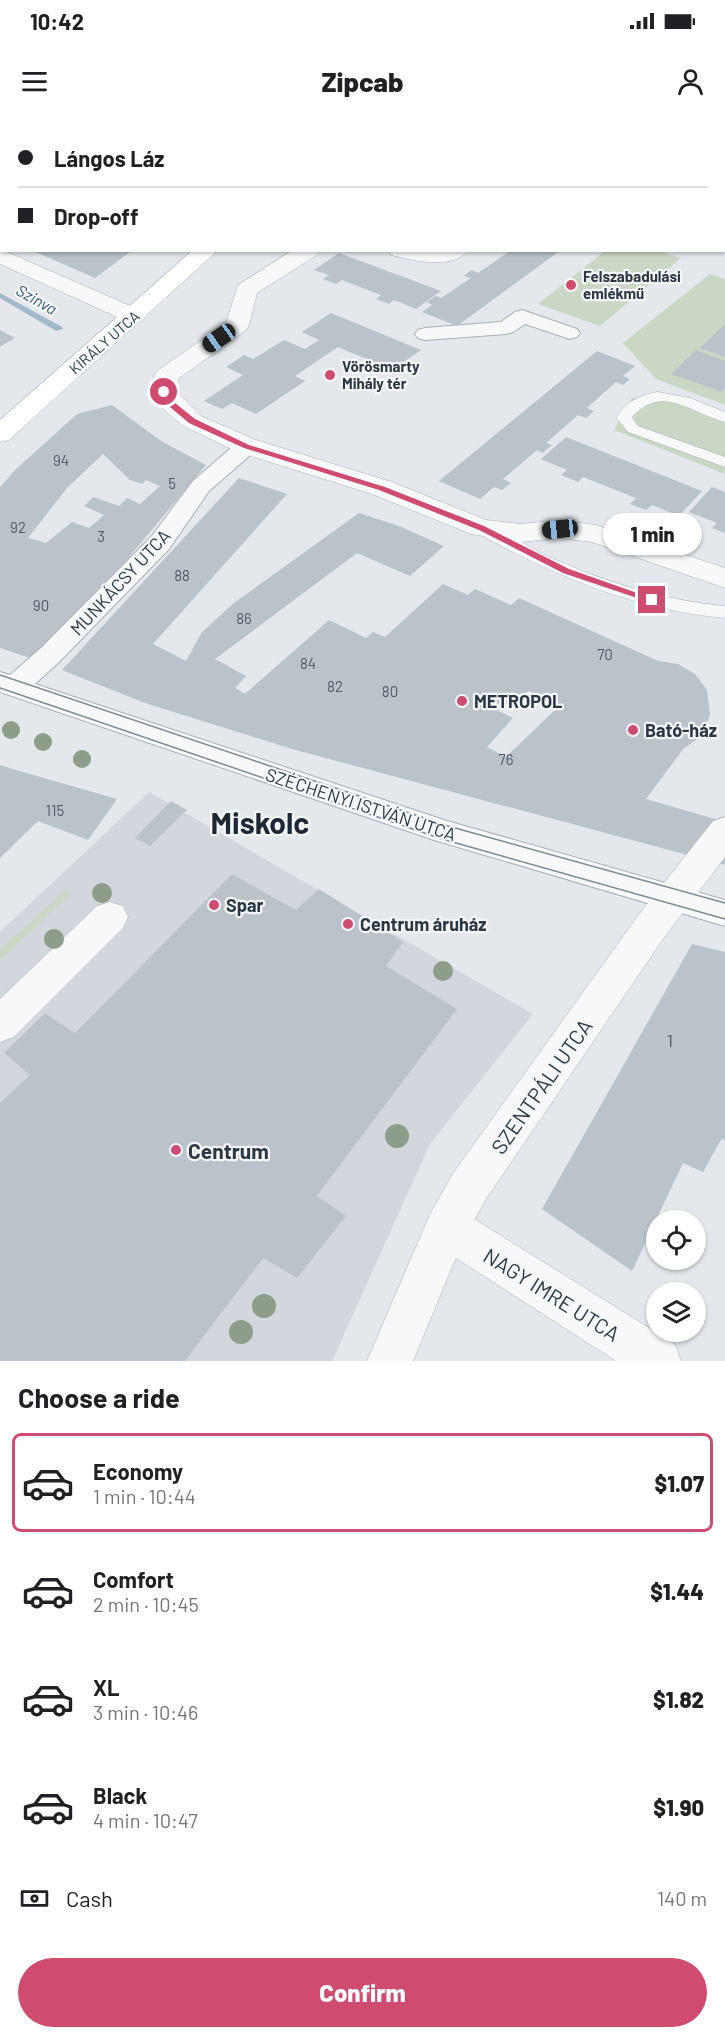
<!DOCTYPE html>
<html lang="en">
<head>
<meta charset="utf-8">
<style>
	:root { --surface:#fff; --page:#f6f6f6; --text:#202124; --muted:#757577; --line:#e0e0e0; --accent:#cf4b6f }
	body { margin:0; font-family:Barlow,sans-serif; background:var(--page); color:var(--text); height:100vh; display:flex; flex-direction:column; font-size:22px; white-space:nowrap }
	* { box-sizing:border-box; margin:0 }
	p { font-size:20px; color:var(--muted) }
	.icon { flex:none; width:33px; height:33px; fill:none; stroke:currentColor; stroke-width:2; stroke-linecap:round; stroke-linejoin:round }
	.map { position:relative; height:1241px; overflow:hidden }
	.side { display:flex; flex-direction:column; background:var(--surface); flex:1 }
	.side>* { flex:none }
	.top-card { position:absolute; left:0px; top:0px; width:726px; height:132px; box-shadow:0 2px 4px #0004; display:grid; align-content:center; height:132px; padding:0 18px; background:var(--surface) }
	.tools { position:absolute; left:646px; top:1090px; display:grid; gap:12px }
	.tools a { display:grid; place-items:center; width:60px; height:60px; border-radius:50%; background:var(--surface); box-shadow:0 2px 4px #0004; font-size:30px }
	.end { position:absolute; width:27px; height:27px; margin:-14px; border:8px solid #cf4b6f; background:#fff; box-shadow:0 0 0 3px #fff }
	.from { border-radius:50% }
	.bubble { position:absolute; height:42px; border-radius:21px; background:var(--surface); box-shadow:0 2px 4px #0004; font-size:20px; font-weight:800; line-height:42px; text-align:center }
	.car { position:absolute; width:18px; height:36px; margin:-18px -9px; border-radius:8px; box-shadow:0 0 4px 2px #0007; background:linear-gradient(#222 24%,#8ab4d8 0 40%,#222 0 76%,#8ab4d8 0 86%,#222 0) }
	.top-card b { display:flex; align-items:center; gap:21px; height:57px; font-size:22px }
	.top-card b+b { border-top:2px solid var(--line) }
	.top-card i { width:15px; height:15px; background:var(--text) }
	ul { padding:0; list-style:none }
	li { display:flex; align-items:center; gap:18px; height:99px; margin:0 12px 9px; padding:0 6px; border:3px solid transparent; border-radius:9px }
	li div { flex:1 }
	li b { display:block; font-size:22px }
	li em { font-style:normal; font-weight:800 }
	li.current { border-color:var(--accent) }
	li>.icon { width:54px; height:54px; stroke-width:1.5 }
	h2 { padding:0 18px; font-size:27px; line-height:72px }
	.pay { display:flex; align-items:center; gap:15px; height:66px; padding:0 18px; font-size:22px }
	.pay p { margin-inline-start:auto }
	.action { display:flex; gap:12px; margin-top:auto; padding:12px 18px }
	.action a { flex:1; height:69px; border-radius:36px; background:var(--accent); color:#fff; font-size:24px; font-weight:800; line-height:69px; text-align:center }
	.status { display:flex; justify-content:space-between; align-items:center; height:42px; padding:0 30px; background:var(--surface); direction:ltr }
	.status svg { height:16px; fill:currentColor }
	header { display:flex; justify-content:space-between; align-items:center; height:78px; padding:0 18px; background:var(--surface); font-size:27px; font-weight:800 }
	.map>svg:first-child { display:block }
</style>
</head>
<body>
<div class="status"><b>10:42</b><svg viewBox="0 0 49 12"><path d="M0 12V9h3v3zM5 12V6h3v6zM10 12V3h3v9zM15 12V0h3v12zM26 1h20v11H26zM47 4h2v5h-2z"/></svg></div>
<header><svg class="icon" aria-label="menu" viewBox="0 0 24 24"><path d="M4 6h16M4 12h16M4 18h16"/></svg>Zipcab<svg class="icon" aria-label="person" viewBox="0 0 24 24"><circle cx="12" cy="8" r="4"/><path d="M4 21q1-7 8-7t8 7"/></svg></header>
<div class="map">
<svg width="725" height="1241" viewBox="0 0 725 1241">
	<rect width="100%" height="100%" fill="#e4e8ec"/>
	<!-- built -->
	<path fill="#d2d7de" d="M149,672L533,894L430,1024L332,1241H0V812Z"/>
	<!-- green -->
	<path fill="#cbd6c5" d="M605,131H659L681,138L600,206L538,184Z
		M710,154L725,159V285L656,259L623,223Z
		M662,276L725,303V354L614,310L632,278Z
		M65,770L72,773L0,840V830Z"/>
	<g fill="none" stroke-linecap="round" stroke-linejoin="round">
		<!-- stream -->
		<path fill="#a0bacb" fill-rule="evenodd" d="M0,173L62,207L63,209L56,211L0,178Z"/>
	</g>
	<!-- building -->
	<path fill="#bbc2c9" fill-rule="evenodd" d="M31,130H133L95,158Z
		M502,130H561L457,206L422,192L432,185L427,182L436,176L441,178L471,158L464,156L471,150L478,153L507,133Z
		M339,133L441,171L416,189L394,180L389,184L376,179L381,175L342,160L336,164L323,159L329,155L314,150Z
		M331,193L421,230L393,250L338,227L295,256L305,261L256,294L232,283L222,289L204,281L243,255L226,247L244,235L253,239L284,220L305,229L319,220L302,212Z
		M725,204V237L700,228Z
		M0,210L15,218L0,227Z
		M696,230L725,241V269L722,272L671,254Z
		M597,231L635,246L623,256L630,259L623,265L616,262L587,288L594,291L586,298L578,295L546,323L552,325L543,333L537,330L503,359L511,363L502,370L494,367L480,379L439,361Z
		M112,285L161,321L206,345L125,442L30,538L0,528V367L15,350L77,294ZM103,334L130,360L142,364L146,360L160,366L140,384L127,378L119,386L93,377L84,386L104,395L89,408L72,402L46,423L28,418L67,368Z
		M566,317L702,371L679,396L652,385L646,390L630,384L636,378L583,357L578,362L561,355L567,350L541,339Z
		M239,358L287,374L153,524L186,541L202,512L234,483L359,393L399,406L444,426L410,456L357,433L215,539L246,556L235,568L245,574L329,500L366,518L373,512L385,517L443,464L468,475L475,469L511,485L519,478L658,541L678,544L695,554L707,570L710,595L702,616L684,628L646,679L725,702V745L292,629L145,583L62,550ZM529,571L559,586L506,637L487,627L513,598L497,590Z
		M712,367L725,372V413L712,408L717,403L689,392Z
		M0,645L16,650L117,679L88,720L38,701L0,738Z
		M171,681L187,690L150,726L135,718Z
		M232,754L296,790L319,769L403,822L386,846L457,889L317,1076L346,1096L297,1158L263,1138L185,1241H0V983L30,955L4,933L45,893L75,913Z
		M692,824L725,832V1021L722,1018L703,1052L683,1043L632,1151L542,1089Z"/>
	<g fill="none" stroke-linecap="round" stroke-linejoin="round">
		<defs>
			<path id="service" d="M498,0H511L497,2Z
				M572,0H587L588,2H573Z
				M658,272L690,278L725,292V302C691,293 662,263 632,297L638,306L725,337V347L628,312L616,297C628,281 639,275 658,272Z
				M481,403C504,409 526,426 547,436C605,462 662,480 725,486V498C634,490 554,455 475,412L473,408L475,404Z"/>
			<path id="pedestrian" d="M522,190L577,209L580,213L577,217L570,219L525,204L513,212L506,214L425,220L418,218L415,214L418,210L425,208L501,202L515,192Z
				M247,319L255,321L258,326L255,331L209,371L169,429L59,542L35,564L447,701L725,780V806L434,720L0,572V552L10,555L41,528L151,417L193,361L239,321Z"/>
			<path id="minor" d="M116,0H136L115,2Z
				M646,0H666L645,2Z
				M698,0H721L722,2H700Z
				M0,54H2V66H0Z
				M0,129L142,191L146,196L142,201L134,203L126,201L0,144Z
				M293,130H320L317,135L257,173L249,206L245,211L178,259L177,272L201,296L256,320L392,362L486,400L521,404L560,400L596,405L725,448V468L592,422L560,418L521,422L471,414L372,374L238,332L183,306L164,290L151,272L154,256L157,251L226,203L238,165Z
				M388,130H468C453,151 411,140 391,135Z
				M110,782L123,786L128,797L123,808L14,917L0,922V879L97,786Z
				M447,1086L463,1092L675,1224L681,1241H616L431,1122L425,1107L431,1092Z"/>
			<path id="tertiary" d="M725,697V737L663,819L484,1082L463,1121L413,1241H367L431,1092L454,1052L637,797L713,701Z"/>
			<path id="primary" d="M358,0H378L358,2Z
				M193,130H218L9,320L0,322V300Z"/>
		</defs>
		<!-- service casing -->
		<use href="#service" stroke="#a9b0b6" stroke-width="1"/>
		<!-- pedestrian casing -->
		<use href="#pedestrian" stroke="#a9b0b6" stroke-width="2"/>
		<!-- minor casing -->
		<use href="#minor" stroke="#a9b0b6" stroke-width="1"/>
		<!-- tertiary casing -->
		<use href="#tertiary" stroke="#a9b0b6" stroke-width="1"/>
		<!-- primary casing -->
		<use href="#primary" stroke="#a3aeb7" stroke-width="1"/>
		<!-- service -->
		<use href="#service" fill="#f7f8fa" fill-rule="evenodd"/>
		<!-- pedestrian -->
		<use href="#pedestrian" fill="#f7f8fa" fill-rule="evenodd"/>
		<!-- minor -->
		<use href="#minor" fill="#f7f8fa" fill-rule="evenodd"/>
		<!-- tertiary -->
		<use href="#tertiary" fill="#f7f8fa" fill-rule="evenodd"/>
		<!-- primary -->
		<use href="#primary" fill="#fff" fill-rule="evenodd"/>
		<!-- tram -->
		<path stroke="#7d8995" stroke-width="1.5" d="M0,555L448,706L725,783
			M0,568L442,719L725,799"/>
	</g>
	<!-- trees -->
	<g fill="#8d9d8a">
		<circle cx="11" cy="610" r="9"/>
		<circle cx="43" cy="622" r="9"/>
		<circle cx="82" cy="639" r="9"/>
		<circle cx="102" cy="773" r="10"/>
		<circle cx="54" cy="819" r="10"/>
		<circle cx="443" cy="851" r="10"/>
		<circle cx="397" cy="1016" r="12"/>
		<circle cx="264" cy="1186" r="12"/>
		<circle cx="241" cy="1212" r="12"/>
	</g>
	<!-- route -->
	<path fill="#cf4b6f" d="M161,271H166L175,283L195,299L249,325L385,367L484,406L569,449L657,480L649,482L563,453L479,410L379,370L244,328L189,303L170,287Z"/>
	<!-- markers -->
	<g fill="#cf4b6f" stroke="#f4f7f9" stroke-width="2">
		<circle cx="571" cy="165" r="6"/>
		<circle cx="330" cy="255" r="6"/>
		<circle cx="462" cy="581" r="6"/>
		<circle cx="633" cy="610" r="6"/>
		<circle cx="214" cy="785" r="6"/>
		<circle cx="348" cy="804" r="6"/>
		<circle cx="176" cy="1030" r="6"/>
	</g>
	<g text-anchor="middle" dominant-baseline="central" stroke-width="4.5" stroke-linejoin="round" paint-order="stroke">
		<!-- far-poi labels -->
		<g font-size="15" font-weight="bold" fill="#2b3844" stroke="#f4f7f9" text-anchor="start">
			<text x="583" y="156">Felszabadulási<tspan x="583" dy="17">emlékmű</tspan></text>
			<text x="342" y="246">Vörösmarty<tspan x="342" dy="17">Mihály tér</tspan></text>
		</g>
		<!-- far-street labels -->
		<g font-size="15" fill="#2b3844" stroke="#f4f7f9">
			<text transform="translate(104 222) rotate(-41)">KIRÁLY UTCA</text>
		</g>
		<!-- number labels -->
		<g font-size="15" fill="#4f5a65">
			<text x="61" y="340">94</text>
			<text x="172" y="363">5</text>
			<text x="18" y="407">92</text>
			<text x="101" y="416">3</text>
			<text x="182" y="455">88</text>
			<text x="41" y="485">90</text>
			<text x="244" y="498">86</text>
			<text x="605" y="534">70</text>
			<text x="308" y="543">84</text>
			<text x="335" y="566">82</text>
			<text x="390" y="571">80</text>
			<text x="506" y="639">76</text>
			<text x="55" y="690">115</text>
		</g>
		<!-- far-water labels -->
		<g font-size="16" font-style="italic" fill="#355c79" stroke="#f4f7f9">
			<text transform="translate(37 179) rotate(30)">Szinva</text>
		</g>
		<!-- street labels -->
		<g font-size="18" fill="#2b3844" stroke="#f4f7f9">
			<text transform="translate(120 462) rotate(-47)">MUNKÁCSY UTCA</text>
			<text transform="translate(361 684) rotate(18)">SZÉCHENYI ISTVÁN UTCA</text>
		</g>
		<!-- poi labels -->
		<g font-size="18" font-weight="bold" fill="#2b3844" stroke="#f4f7f9" text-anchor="start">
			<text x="474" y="581">METROPOL</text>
			<text x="645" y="610">Bató-ház</text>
			<text x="226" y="785">Spar</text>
			<text x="360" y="804">Centrum áruház</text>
		</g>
		<!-- near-number labels -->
		<g font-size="18" fill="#4f5a65">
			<text x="670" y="920">1</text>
		</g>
		<!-- near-street labels -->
		<g font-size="21" fill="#2b3844" stroke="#f4f7f9">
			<text transform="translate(541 966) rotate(-55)">SZENTPÁLI UTCA</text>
			<text transform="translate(552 1174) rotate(32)">NAGY IMRE UTCA</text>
		</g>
		<!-- near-poi labels -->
		<g font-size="21" font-weight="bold" fill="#2b3844" stroke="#f4f7f9" text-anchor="start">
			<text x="188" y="1030">Centrum</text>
		</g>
		<!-- town labels -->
		<g font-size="30" font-weight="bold" fill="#1d2835" stroke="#f4f7f9">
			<text x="260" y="702">Miskolc</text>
		</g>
	</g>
</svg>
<div class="tools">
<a><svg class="icon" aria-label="locate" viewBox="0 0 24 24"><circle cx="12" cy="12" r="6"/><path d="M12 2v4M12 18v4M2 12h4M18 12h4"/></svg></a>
<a><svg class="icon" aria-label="layers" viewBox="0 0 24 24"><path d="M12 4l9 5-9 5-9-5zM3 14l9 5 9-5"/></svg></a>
</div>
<i class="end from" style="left:164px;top:272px"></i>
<i class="end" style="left:652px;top:480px"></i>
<div class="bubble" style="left:603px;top:393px;width:99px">1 min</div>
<i class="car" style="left:219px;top:218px;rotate:235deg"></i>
<i class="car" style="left:560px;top:409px;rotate:264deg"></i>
<div class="top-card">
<b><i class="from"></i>Lángos Láz</b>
<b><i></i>Drop-off</b>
</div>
</div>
<section class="side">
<h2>Choose a ride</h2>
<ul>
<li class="current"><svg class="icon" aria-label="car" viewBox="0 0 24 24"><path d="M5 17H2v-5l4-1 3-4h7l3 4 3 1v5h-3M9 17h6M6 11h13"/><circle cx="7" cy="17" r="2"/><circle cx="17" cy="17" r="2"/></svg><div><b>Economy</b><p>1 min · 10:44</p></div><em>$1.07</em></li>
<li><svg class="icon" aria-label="car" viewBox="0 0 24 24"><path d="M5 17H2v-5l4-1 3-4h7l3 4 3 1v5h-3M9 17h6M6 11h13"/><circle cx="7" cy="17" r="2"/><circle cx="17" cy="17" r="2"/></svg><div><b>Comfort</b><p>2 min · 10:45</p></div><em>$1.44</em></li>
<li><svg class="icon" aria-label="car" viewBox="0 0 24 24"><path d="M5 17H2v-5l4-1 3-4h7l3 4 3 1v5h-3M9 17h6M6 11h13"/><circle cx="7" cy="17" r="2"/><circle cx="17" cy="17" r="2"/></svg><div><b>XL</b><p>3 min · 10:46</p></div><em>$1.82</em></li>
<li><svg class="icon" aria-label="car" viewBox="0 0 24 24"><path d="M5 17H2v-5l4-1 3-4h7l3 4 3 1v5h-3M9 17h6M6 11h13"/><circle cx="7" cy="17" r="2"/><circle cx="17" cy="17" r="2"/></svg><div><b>Black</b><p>4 min · 10:47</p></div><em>$1.90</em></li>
</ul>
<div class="pay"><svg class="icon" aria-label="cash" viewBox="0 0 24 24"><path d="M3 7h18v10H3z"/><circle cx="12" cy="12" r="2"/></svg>Cash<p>140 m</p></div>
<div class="action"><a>Confirm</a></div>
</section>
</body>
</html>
